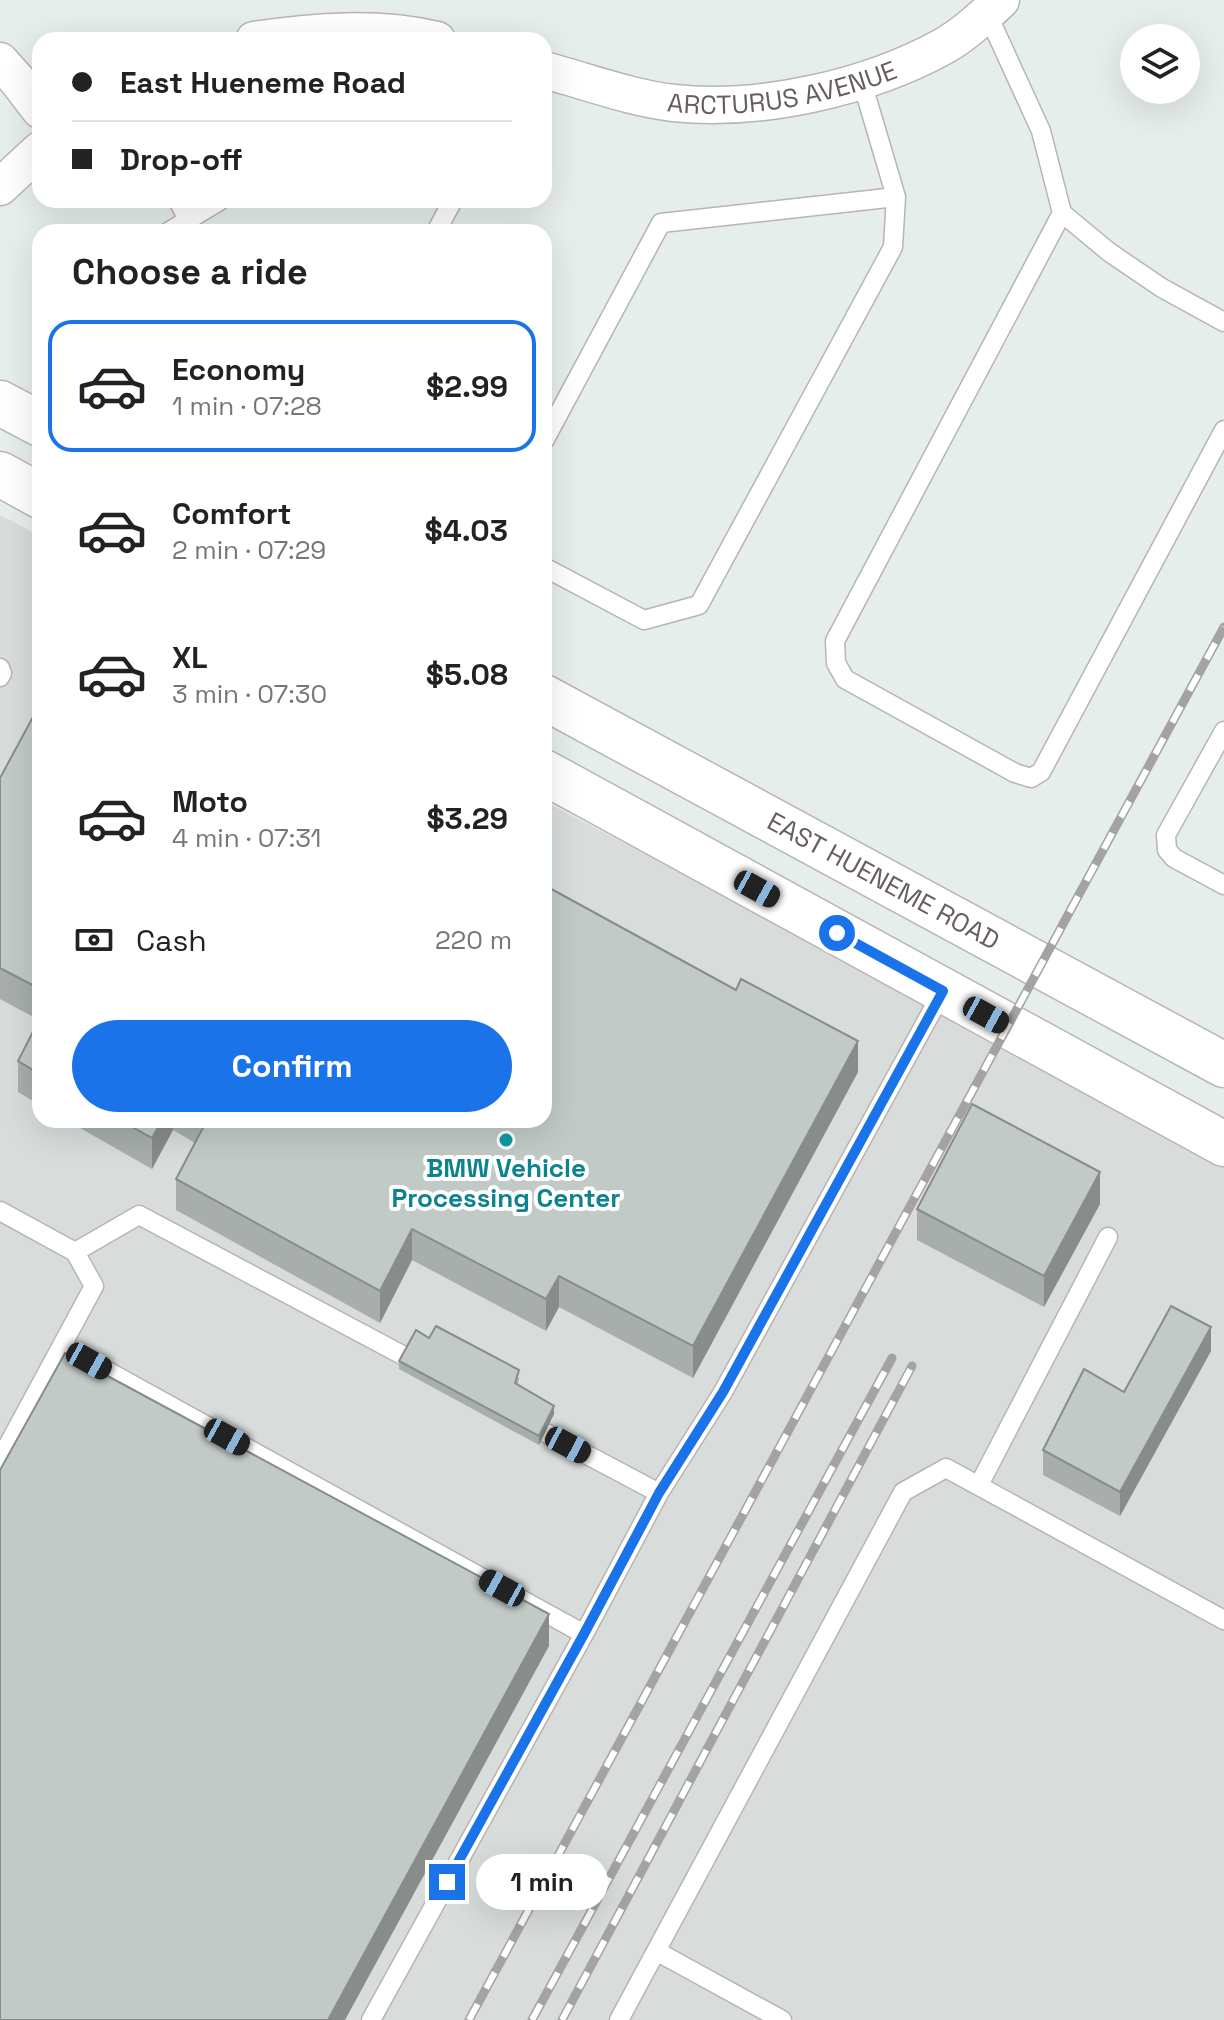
<!DOCTYPE html>
<html lang="en">
<head>
<meta charset="utf-8">
<style>
	:root { --surface:#fff; --page:#f2f2f2; --text:#222; --muted:#767676; --line:#e0e0e0; --accent:#1a73e8 }
	body { margin:0; font-family:"Space Grotesk",sans-serif; background:var(--page); color:var(--text); height:100vh; display:flex; flex-direction:column; font-size:30px; white-space:nowrap }
	* { box-sizing:border-box; margin:0 }
	p { font-size:26px; color:var(--muted) }
	.icon { flex:none; width:44px; height:44px; fill:none; stroke:currentColor; stroke-width:2; stroke-linecap:round; stroke-linejoin:round }
	.map { position:relative; flex:1; overflow:hidden }
	.details { position:absolute; left:32px; top:224px; width:520px; height:904px; display:flex; flex-direction:column; background:var(--surface); border-radius:24px; box-shadow:0 8px 32px #0002 }
	.details>* { flex:none }
	.hud { position:absolute; left:32px; top:32px; width:520px; height:176px; border-radius:24px; box-shadow:0 8px 32px #0002; display:grid; align-content:center; height:176px; padding:0 40px; background:var(--surface) }
	.tools { position:absolute; left:1120px; top:24px; display:grid; gap:16px }
	.tools a { display:grid; place-items:center; width:80px; height:80px; border-radius:50%; background:var(--surface); box-shadow:0 8px 32px #0002; font-size:40px }
	.end { position:absolute; width:36px; height:36px; margin:-18px; border:10px solid #1a73e8; background:#fff; box-shadow:0 0 0 4px #fff }
	.from { border-radius:50% }
	.bubble { position:absolute; height:56px; border-radius:28px; background:var(--surface); box-shadow:0 8px 32px #0002; font-size:26px; font-weight:600; line-height:56px; text-align:center }
	.car { position:absolute; width:24px; height:48px; margin:-24px -12px; border-radius:10px; box-shadow:0 0 6px 2px #0007; background:linear-gradient(#222 24%,#8ab4d8 0 40%,#222 0 76%,#8ab4d8 0 86%,#222 0) }
	.hud b { display:flex; align-items:center; gap:28px; height:76px; font-size:30px }
	.hud b+b { border-top:2px solid var(--line) }
	.hud i { width:20px; height:20px; background:var(--text) }
	ul { padding:0; list-style:none }
	li { display:flex; align-items:center; gap:24px; height:132px; margin:0 16px 12px; padding:0 24px; border:4px solid transparent; border-radius:24px }
	li div { flex:1 }
	li b { display:block; font-size:30px }
	li em { font-style:normal; font-weight:600 }
	li.current { border-color:var(--accent) }
	li>.icon { width:72px; height:72px; stroke-width:1.5 }
	h2 { padding:0 40px; font-size:36px; line-height:96px }
	.pay { display:flex; align-items:center; gap:20px; height:88px; padding:0 40px; font-size:30px }
	.pay p { margin-inline-start:auto }
	.cta { display:flex; gap:16px; margin-top:auto; padding:16px 40px }
	.cta a { flex:1; height:92px; border-radius:48px; background:var(--accent); color:#fff; font-size:32px; font-weight:600; line-height:92px; text-align:center }
	.map>svg:first-child { display:block }
</style>
</head>
<body>
<div class="map">
<svg width="1224" height="2020" viewBox="0 0 1224 2020">
	<rect width="100%" height="100%" fill="#e6eeec"/>
	<!-- industrial -->
	<path fill="#d8dddb" d="M0,515L40,536V1120H544V801L974,1027L1224,1144V2020H0Z"/>
	<g fill="none" stroke-linecap="round" stroke-linejoin="round">
		<defs>
			<path id="lane" d="M987,13L1041,131L1062,213L1109,252L1162,288L1224,322
				M1062,213L835,641L836,663L845,679L1015,773L1031,778L1041,772L1224,430
				M188,220L221,200
				M168,232L188,220L178,200
				M436,232L453,200
				M544,441L661,223L896,197
				M544,567L644,620L699,605L893,247L896,197L862,82
				M0,668L2,673L0,677
				M1224,731L1166,835L1167,850L1174,858L1224,885
				M0,1211L75,1252L94,1286L0,1460
				M75,1252L139,1215L406,1357
				M62,1346L584,1634L371,2020
				M546,1433L659,1493
				M979,1485L1108,1237
				M584,1634L659,1493L723,1392L943,991
				M656,1951L782,2020
				M619,2020L903,1492L946,1468L1224,1620"/>
			<g id="street">
				<path d="M254,40C314,31 379,26 437,40"/>
				<path d="M0,61L17,80L40,110"/>
				<path id="s1" d="M544,70C586,81 630,98 674,103C761,112 868,88 944,46C965,34 984,16 1001,0"/>
				<path d="M0,187L40,150"/>
			</g>
			<g id="secondary">
				<path d="M0,403L40,424"/>
				<path d="M0,474L40,496"/>
				<path id="s2" d="M544,697L1224,1065"/>
				<path d="M544,772L1224,1144"/>
			</g>
		</defs>
		<!-- lane casing -->
		<use href="#lane" stroke="#b9b3b6" stroke-width="21"/>
		<!-- street casing -->
		<use href="#street" stroke="#b9b3b6" stroke-width="39"/>
		<!-- secondary casing -->
		<use href="#secondary" stroke="#bcb4b8" stroke-width="47"/>
		<!-- lane -->
		<use href="#lane" stroke="#fff" stroke-width="18"/>
		<!-- street -->
		<use href="#street" stroke="#fff" stroke-width="36"/>
		<!-- secondary -->
		<use href="#secondary" stroke="#fff" stroke-width="44"/>
		<defs>
			<path id="rail" d="M469,2020L1224,627
				M532,2020L892,1358
				M562,2020L912,1366"/>
		</defs>
		<!-- rail casing -->
		<use href="#rail" stroke="#a5a2a4" stroke-width="9"/>
		<!-- rail -->
		<use href="#rail" stroke="#fff" stroke-width="6" stroke-dasharray="18" stroke-linecap="butt"/>
	</g>
	<!-- wall -->
	<path fill="#a7aeab" d="M40,704V1105L18,1092V1061L39,1020L0,999V778Z
		M549,888L858,1072L693,1378L559,1307L546,1331L412,1260L380,1323L176,1210V1179L195,1143L173,1130L152,1169L66,1120H544Z
		M1100,1204L1044,1307L917,1240V1209Z
		M429,1338L519,1378L518,1384L554,1414L539,1445L399,1369V1361Z
		M1211,1351L1120,1516L1043,1475V1450L1124,1392Z"/>
	<!-- shaded-wall -->
	<path fill="#888d8b" d="M549,873V904L544,885Z
		M858,1041V1072L693,1378V1346Z
		M162,1120H173V1130L152,1169V1138Z
		M1100,1172V1204L1044,1307V1276Z
		M412,1229V1260L380,1323V1291Z
		M559,1276V1307L546,1331V1299Z
		M1211,1327V1351L1120,1516V1492Z
		M554,1406V1414L539,1445V1436Z
		M549,1614V1646L345,2020H328Z"/>
	<!-- building -->
	<path fill="#c2cac7" stroke="#888d8b" stroke-width="2" d="M40,704V989L0,968V778Z
		M544,870L549,873L544,885Z
		M544,885L736,990L741,979L858,1041L693,1346L559,1276L546,1299L412,1229L380,1291L176,1179L207,1120H544Z
		M40,1018V1074L18,1061Z
		M972,1104L1100,1172L1044,1276L917,1209Z
		M120,1120H162L152,1138Z
		M1171,1306L1211,1327L1120,1492L1043,1450L1084,1369L1124,1392Z
		M436,1326L519,1370L515,1383L554,1406L539,1436L399,1361L416,1330L429,1338Z
		M65,1353L549,1614L328,2020H0V1470Z"/>
	<g fill="none" stroke-linecap="round" stroke-linejoin="round">
		<!-- route -->
		<path stroke="#1a73e8" stroke-width="10" d="M447,1882L584,1634L659,1493L723,1392L943,991L837,933"/>
	</g>
	<!-- markers -->
	<circle fill="#0f9aa8" stroke="#fff" stroke-width="3" cx="506" cy="1140" r="8"/>
	<g text-anchor="middle" dominant-baseline="central" stroke-width="8" stroke-linejoin="round" paint-order="stroke">
		<!-- street labels -->
		<g font-size="26" fill="#655d61" stroke="#fff">
			<text stroke="none"><textPath href="#s1" startOffset="244">ARCTURUS AVENUE</textPath></text>
			<text stroke="none"><textPath href="#s2" startOffset="386">EAST HUENEME ROAD</textPath></text>
		</g>
		<!-- culture labels -->
		<g font-size="26" font-weight="bold" fill="#0d838f" stroke="#fff">
			<text x="506" y="1168">BMW Vehicle<tspan x="506" dy="30">Processing Center</tspan></text>
		</g>
	</g>
</svg>
<div class="tools">
<a><svg class="icon" aria-label="layers" viewBox="0 0 24 24"><path d="M12 4l9 5-9 5-9-5zM3 14l9 5 9-5"/></svg></a>
</div>
<i class="end from" style="left:837px;top:933px"></i>
<i class="end" style="left:447px;top:1882px"></i>
<div class="bubble" style="left:476px;top:1854px;width:132px">1 min</div>
<i class="car" style="left:757px;top:889px;rotate:119deg"></i>
<i class="car" style="left:986px;top:1015px;rotate:119deg"></i>
<i class="car" style="left:89px;top:1361px;rotate:119deg"></i>
<i class="car" style="left:227px;top:1437px;rotate:119deg"></i>
<i class="car" style="left:568px;top:1445px;rotate:118deg"></i>
<i class="car" style="left:502px;top:1588px;rotate:299deg"></i>
<div class="hud">
<b><i class="from"></i>East Hueneme Road</b>
<b><i></i>Drop-off</b>
</div>
<section class="details">
<h2>Choose a ride</h2>
<ul>
<li class="current"><svg class="icon" aria-label="car" viewBox="0 0 24 24"><path d="M5 17H2v-5l4-1 3-4h7l3 4 3 1v5h-3M9 17h6M6 11h13"/><circle cx="7" cy="17" r="2"/><circle cx="17" cy="17" r="2"/></svg><div><b>Economy</b><p>1 min · 07:28</p></div><em>$2.99</em></li>
<li><svg class="icon" aria-label="car" viewBox="0 0 24 24"><path d="M5 17H2v-5l4-1 3-4h7l3 4 3 1v5h-3M9 17h6M6 11h13"/><circle cx="7" cy="17" r="2"/><circle cx="17" cy="17" r="2"/></svg><div><b>Comfort</b><p>2 min · 07:29</p></div><em>$4.03</em></li>
<li><svg class="icon" aria-label="car" viewBox="0 0 24 24"><path d="M5 17H2v-5l4-1 3-4h7l3 4 3 1v5h-3M9 17h6M6 11h13"/><circle cx="7" cy="17" r="2"/><circle cx="17" cy="17" r="2"/></svg><div><b>XL</b><p>3 min · 07:30</p></div><em>$5.08</em></li>
<li><svg class="icon" aria-label="car" viewBox="0 0 24 24"><path d="M5 17H2v-5l4-1 3-4h7l3 4 3 1v5h-3M9 17h6M6 11h13"/><circle cx="7" cy="17" r="2"/><circle cx="17" cy="17" r="2"/></svg><div><b>Moto</b><p>4 min · 07:31</p></div><em>$3.29</em></li>
</ul>
<div class="pay"><svg class="icon" aria-label="cash" viewBox="0 0 24 24"><path d="M3 7h18v10H3z"/><circle cx="12" cy="12" r="2"/></svg>Cash<p>220 m</p></div>
<div class="cta"><a>Confirm</a></div>
</section>
</div>
</body>
</html>
